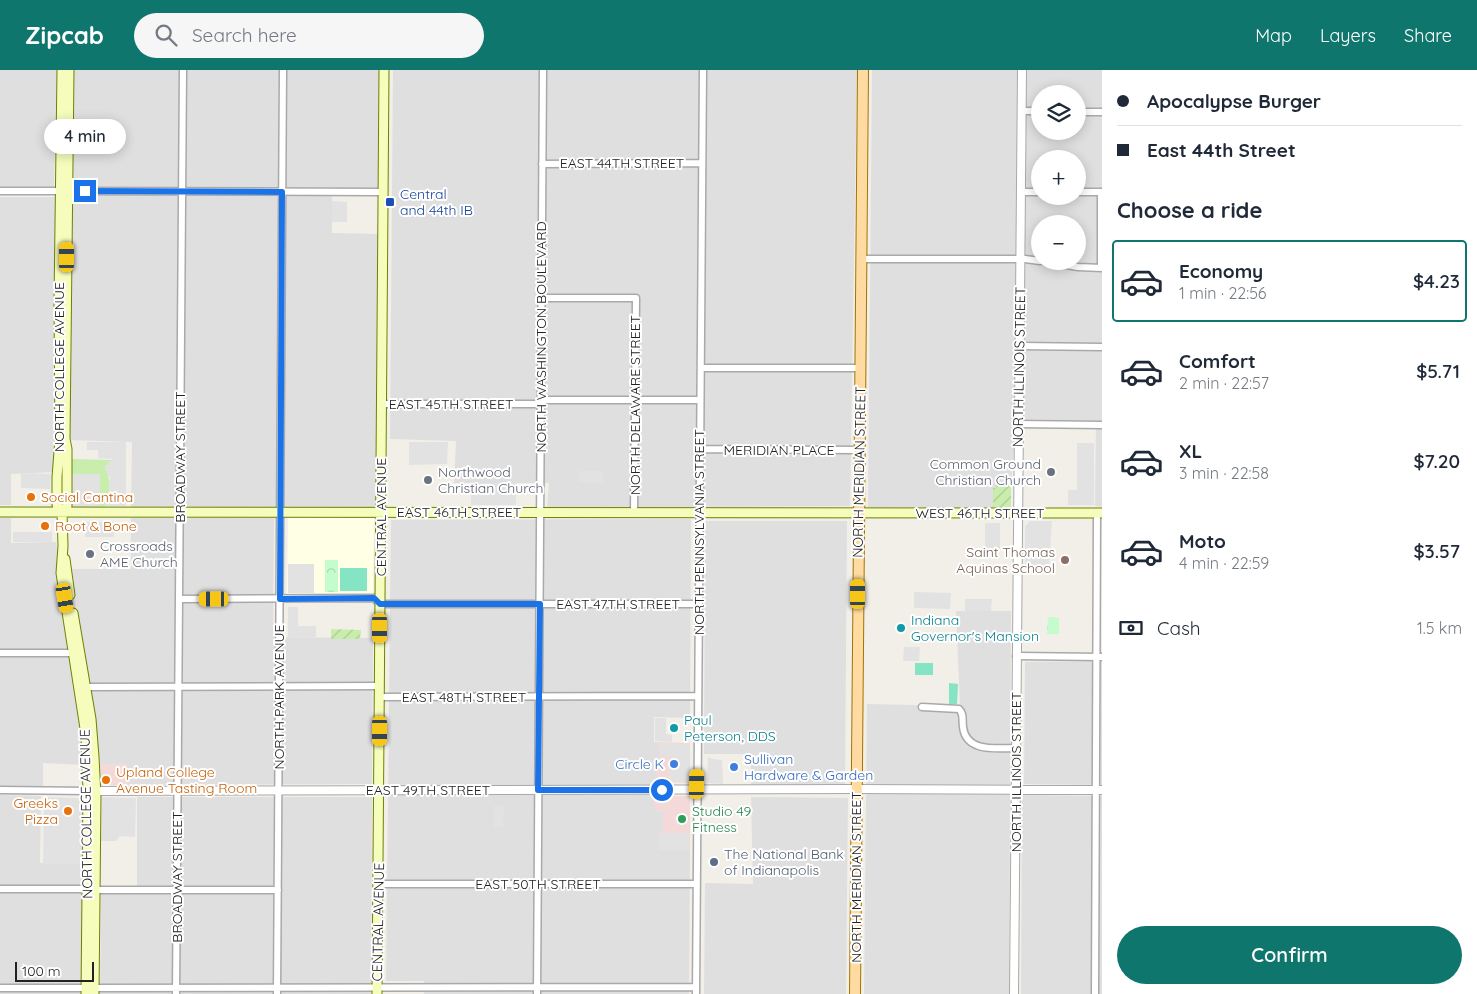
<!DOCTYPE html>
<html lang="en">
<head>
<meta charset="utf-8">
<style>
	:root { --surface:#fff; --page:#f6f6f7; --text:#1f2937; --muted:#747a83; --line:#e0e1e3; --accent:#0f766e }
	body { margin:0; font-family:Quicksand,sans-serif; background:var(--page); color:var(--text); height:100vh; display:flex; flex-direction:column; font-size:19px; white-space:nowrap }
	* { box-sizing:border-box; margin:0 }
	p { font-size:16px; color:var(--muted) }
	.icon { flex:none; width:28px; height:28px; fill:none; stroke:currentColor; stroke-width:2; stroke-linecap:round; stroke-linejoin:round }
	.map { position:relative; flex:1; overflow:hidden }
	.drawer { display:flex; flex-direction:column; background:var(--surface); width:375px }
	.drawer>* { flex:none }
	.banner { display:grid; align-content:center; height:110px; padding:0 15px; background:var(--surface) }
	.controls { position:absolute; left:1031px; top:15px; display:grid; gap:10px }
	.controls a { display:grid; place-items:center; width:55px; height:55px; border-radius:50%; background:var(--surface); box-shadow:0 2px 12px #0003; font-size:25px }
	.scale { position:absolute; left:15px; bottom:12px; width:79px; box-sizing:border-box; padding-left:5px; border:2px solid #222; border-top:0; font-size:14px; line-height:18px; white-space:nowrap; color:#222; -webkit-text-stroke:4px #fff; paint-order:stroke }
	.end { position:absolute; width:22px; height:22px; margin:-11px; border:6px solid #1a73e8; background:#fff; box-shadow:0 0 0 2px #fff }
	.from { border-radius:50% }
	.bubble { position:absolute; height:35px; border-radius:18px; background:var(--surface); box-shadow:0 2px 12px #0003; font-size:16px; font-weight:600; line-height:35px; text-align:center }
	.car { position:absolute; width:15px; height:30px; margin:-15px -8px; border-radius:6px; box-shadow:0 0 4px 1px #0007; background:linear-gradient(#f5c518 24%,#345 0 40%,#f5c518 0 76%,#345 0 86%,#f5c518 0) }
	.banner b { display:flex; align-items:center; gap:18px; height:48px; font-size:19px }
	.banner b+b { border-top:1px solid var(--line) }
	.banner i { width:12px; height:12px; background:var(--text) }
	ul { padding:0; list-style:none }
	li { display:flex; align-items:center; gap:15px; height:82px; margin:0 10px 8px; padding:0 5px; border:2px solid transparent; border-radius:5px }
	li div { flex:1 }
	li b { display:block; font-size:19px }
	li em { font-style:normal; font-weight:600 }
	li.on { border-color:var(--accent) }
	li>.icon { width:45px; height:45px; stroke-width:1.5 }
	h2 { padding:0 15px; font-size:22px; line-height:60px }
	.pay { display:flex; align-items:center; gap:12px; height:55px; padding:0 15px; font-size:19px }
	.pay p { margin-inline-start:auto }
	.action { display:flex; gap:10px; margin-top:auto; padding:10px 15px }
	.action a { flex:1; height:58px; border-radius:30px; background:var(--accent); color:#fff; font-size:20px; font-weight:600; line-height:58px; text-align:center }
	header { display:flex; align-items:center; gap:30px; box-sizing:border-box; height:70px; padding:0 25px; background:var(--accent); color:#fff }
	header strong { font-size:24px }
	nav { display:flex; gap:28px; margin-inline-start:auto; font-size:18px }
	.search { width:350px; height:45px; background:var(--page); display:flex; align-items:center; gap:12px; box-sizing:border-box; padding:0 18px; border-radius:28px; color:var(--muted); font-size:19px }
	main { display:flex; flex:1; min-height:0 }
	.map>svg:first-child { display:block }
</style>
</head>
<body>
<header>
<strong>Zipcab</strong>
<div class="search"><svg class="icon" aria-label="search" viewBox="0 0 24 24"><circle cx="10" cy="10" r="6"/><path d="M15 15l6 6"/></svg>Search here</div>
<nav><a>Map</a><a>Layers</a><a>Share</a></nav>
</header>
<main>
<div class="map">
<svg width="1102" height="924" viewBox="0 0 1102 924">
	<defs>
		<pattern id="park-crowns" width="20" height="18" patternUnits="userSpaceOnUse" patternTransform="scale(1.25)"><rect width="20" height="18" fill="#c5fccd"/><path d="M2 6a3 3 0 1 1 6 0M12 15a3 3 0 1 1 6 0" fill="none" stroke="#a9d8b0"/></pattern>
		<pattern id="garden-furrows" width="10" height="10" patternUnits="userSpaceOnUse" patternTransform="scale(1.25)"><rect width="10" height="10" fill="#c9edad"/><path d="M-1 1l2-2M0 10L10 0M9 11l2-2" fill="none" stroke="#accb95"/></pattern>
	</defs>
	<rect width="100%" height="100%" fill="#f2efe8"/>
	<!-- residential -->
	<path fill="#e0dfdf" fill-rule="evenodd" d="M0,0H57L54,117H0Z
		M72,0H379L378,119H332V163L378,164L376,435L374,438L131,439L132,372L69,370Z
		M393,0H857L850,436L547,438L549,413H454L456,371L390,369Z
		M872,0H1102V437L1095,436L1096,351L1016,349L1011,415H996V418L993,419V438L868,437ZM1040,24H1078V61H1040ZM1040,89H1078V126H1040ZM1040,154H1078V191H1040Z
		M0,127H57L55,402L11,404V435H0Z
		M0,448H11V473L56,472L83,665L84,695L43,693V717H0Z
		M131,448H274L273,567L373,568L372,714L127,715V694L100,695L72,499H131Z
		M691,449L690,648L654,647V672H661L659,674V693H656V712L654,726V740L663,741V762H659V780H690L689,924H424V911H386L391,450Z
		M705,451H847L845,715L751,717V684H704Z
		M956,541H1011L1009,924H864L867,634L960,636Z
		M1102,591V715L1024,714L1025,592Z
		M0,725L41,726L40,793L84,794L82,924H0Z
		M1022,725L1102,726V924H1021Z
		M137,727H372L371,924H100L101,824H137Z
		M751,727L848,728L846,924H704L705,813L753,814Z"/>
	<!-- commercial -->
	<path fill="#f3dad8" d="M661,672L690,673V713L656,712V693H659V674Z
		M127,694V715H101L100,695Z
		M654,726H690V780H659V762L663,761V741L654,740Z"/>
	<!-- education -->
	<path fill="#feffe5" d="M288,448H374L373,525H287Z"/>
	<!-- grass -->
	<path fill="#c9edad" d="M71,389L113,390V392L109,395H105C109,406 112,418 107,428L105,429V436H100L99,404H71Z"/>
	<!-- park -->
	<path fill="url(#park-crowns)" d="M325,490H338V522H325Z
		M1048,547L1059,548V564H1047Z"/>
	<!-- garden -->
	<path fill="url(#garden-furrows)" d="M996,415H1011V436L1010,438H993V418H996Z
		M331,559L361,560L360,569H331Z"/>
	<!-- pitch -->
	<path fill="#84e4c4" d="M340,498H367V521H340Z
		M915,593H933V605H915Z
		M949,613L958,614L957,634H949Z"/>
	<!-- parking -->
	<path fill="#e2e2e2" d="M332,131L347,132V152H332Z
		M87,372H126V436H105V428H107V424L109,423L110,406H108L107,401H105V395H108L109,391H112L113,389L98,388V380H87Z
		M409,372H448L447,394L409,395Z
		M1077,373H1094V435H1068V420H1077Z
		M579,401H603V413L578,412Z
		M21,403L51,404L50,419L21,418Z
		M71,404H100V437H71Z
		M471,413H516V435H471Z
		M1030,451H1052L1049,497L1025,501V456Z
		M85,452H114V467H85Z
		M985,453H1000V482H990V488H985Z
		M13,462H52V472H13Z
		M288,494H314V523H288Z
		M966,495H989V504H966Z
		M914,522L951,523L950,539L914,538Z
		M965,529H992L991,541H965Z
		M288,537H298V556H316V567H288Z
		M904,577H920L919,591H903Z
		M655,648H666V664L672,665V672L655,671Z
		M660,674H690V712L669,711V699H675V686H660Z
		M708,687L713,689L722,690L723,714L707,713Z
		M44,727L81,728L83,755V782L81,794H43Z
		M102,727L136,728L135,767L120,766L116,771H101Z
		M494,736H504L503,757H494Z
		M658,763H689V780H658Z"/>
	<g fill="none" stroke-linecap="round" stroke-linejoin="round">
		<defs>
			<path id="minor" d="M1022,41H1040
				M1078,42H1102
				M542,94L702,93
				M0,121H60
				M67,121L383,122
				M1021,122H1040
				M1078,122H1102
				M861,189H1025L1040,191
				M1044,191L1078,197L1102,198
				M1101,198V122
				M541,228H636L634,442
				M1019,276L1102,277
				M701,298H860
				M382,334H535L546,330H700
				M1018,354L1102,355
				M700,379L859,380
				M179,529L374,528L380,534H699
				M0,583H73
				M1016,586L1102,587
				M86,617L380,616
				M380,627L698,626
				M922,637L959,639C964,644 962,649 963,657C966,683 997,678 1016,678
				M0,720L88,721
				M379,814H697
				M0,819H87
				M94,820H278
				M0,918H86
				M94,918L696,917
				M176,924L183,0
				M277,924L283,0
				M537,924L543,0
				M696,924L703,0
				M1095,924L1097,443"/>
			<path id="tertiary" d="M92,721L856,719L1102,720
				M1014,924L1022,0"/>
			<path id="secondary" d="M62,0L59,232L60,369L57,407V435L62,442L63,476L61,503L86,665L88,721L86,924
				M0,442L1102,443
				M62,442L67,436V379L65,369L69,0
				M65,489L70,525
				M73,543L91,649L94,687L96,726L94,924
				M377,924L384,0"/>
			<path id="primary" d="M855,924L863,0"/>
		</defs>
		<!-- minor casing -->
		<use href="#minor" stroke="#a9a9a9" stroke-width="9"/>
		<!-- tertiary casing -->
		<use href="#tertiary" stroke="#a9a9a9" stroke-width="10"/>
		<!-- secondary casing -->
		<use href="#secondary" stroke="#6c8200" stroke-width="11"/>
		<!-- primary casing -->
		<use href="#primary" stroke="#a07400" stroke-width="12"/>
		<!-- minor -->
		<use href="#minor" stroke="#fff" stroke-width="6"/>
		<!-- tertiary -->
		<use href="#tertiary" stroke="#fff" stroke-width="8"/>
		<!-- secondary -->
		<use href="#secondary" stroke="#f6fcbc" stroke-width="9"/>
		<!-- primary -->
		<use href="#primary" stroke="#ffdba1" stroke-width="10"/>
	</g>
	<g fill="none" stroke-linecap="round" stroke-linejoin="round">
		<!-- route -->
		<path stroke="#1a73e8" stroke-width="6" d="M85,121L282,122L280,529L374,528L380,534H540L538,720H662"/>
	</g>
	<!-- markers -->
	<rect fill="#1a4fb4" stroke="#fff" stroke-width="2" x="385" y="127" width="10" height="10" rx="2.5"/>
	<g fill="#6b7280" stroke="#fff" stroke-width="2">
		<circle cx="1051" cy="402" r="5"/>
		<circle cx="428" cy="410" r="5"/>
		<circle cx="90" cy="484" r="5"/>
	</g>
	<g fill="#e8710a" stroke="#fff" stroke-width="2">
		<circle cx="31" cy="427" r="5"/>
		<circle cx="45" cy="456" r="5"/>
		<circle cx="106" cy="710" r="5"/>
		<circle cx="68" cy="741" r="5"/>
	</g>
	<circle fill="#8d6e63" stroke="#fff" stroke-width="2" cx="1065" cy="490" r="5"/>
	<g fill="#0f9aa8" stroke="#fff" stroke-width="2">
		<circle cx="901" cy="558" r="5"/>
		<circle cx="674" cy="658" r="5"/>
	</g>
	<g fill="#3f7fe0" stroke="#fff" stroke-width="2">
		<circle cx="674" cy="694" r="5"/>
		<circle cx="734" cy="697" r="5"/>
	</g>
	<circle fill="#2e9e5b" stroke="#fff" stroke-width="2" cx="682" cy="749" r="5"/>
	<circle fill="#5c6f8a" stroke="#fff" stroke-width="2" cx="714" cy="792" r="5"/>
	<g text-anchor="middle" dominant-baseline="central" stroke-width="4" stroke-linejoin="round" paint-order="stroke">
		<!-- street labels -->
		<g font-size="14" fill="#222" stroke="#fff">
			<text x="622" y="93">EAST 44TH STREET</text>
			<text transform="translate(541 267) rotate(-90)">NORTH WASHINGTON BOULEVARD</text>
			<text transform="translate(59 297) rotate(-90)">NORTH COLLEGE AVENUE</text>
			<text transform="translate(1019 297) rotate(-89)">NORTH ILLINOIS STREET</text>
			<text x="451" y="334">EAST 45TH STREET</text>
			<text transform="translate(635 335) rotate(-90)">NORTH DELAWARE STREET</text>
			<text x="779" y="380">MERIDIAN PLACE</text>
			<text transform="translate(180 387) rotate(-90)">BROADWAY STREET</text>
			<text transform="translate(859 402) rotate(-89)">NORTH MERIDIAN STREET</text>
			<text x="459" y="442">EAST 46TH STREET</text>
			<text x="980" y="443">WEST 46TH STREET</text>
			<text transform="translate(381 447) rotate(-90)">CENTRAL AVENUE</text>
			<text transform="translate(699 462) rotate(-90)">NORTH PENNSYLVANIA STREET</text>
			<text x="618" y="534">EAST 47TH STREET</text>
			<text transform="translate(279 627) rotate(-90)">NORTH PARK AVENUE</text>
			<text x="464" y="627">EAST 48TH STREET</text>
			<text transform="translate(1016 702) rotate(-90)">NORTH ILLINOIS STREET</text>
			<text x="428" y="720">EAST 49TH STREET</text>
			<text transform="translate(86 744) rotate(-91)">NORTH COLLEGE AVENUE</text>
			<text transform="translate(177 807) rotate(-90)">BROADWAY STREET</text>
			<text transform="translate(856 807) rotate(-90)">NORTH MERIDIAN STREET</text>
			<text x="538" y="814">EAST 50TH STREET</text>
			<text transform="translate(378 852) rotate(-89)">CENTRAL AVENUE</text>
		</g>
		<!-- transit labels -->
		<g font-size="14" fill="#164399" stroke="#fff" text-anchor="start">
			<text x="400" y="124">Central<tspan x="400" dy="16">and 44th IB</tspan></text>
		</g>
		<!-- worship labels -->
		<g font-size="14" fill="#5b616d" stroke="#fff" text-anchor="start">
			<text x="1041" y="394" text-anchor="end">Common Ground<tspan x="1041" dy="16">Christian Church</tspan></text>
			<text x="438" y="402">Northwood<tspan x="438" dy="16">Christian Church</tspan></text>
			<text x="100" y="476">Crossroads<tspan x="100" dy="16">AME Church</tspan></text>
		</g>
		<!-- food labels -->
		<g font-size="14" fill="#c56008" stroke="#fff" text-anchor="start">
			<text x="41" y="427">Social Cantina</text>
			<text x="55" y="456">Root &amp; Bone</text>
			<text x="116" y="702">Upland College<tspan x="116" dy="16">Avenue Tasting Room</tspan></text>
			<text x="58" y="733" text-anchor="end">Greeks<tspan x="58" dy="16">Pizza</tspan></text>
		</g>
		<!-- education labels -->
		<g font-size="14" fill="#785e54" stroke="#fff" text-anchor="end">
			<text x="1055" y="482">Saint Thomas<tspan x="1055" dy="16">Aquinas School</tspan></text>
		</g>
		<!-- culture labels -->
		<g font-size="14" fill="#0d838f" stroke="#fff" text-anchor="start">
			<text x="911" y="550">Indiana<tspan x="911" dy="16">Governor's Mansion</tspan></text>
			<text x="684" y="650">Paul<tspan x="684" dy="16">Peterson, DDS</tspan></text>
		</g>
		<!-- shop labels -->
		<g font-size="14" fill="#366cbe" stroke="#fff" text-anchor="start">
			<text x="744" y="689">Sullivan<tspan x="744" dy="16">Hardware &amp; Garden</tspan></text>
			<text x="664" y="694" text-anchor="end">Circle K</text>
		</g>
		<!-- leisure labels -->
		<g font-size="14" fill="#27864d" stroke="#fff" text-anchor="start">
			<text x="692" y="741">Studio 49<tspan x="692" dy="16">Fitness</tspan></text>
		</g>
		<!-- service labels -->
		<g font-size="14" fill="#4e5e75" stroke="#fff" text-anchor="start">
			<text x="724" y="784">The National Bank<tspan x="724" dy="16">of Indianapolis</tspan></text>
		</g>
	</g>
</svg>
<div class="controls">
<a><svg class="icon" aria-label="layers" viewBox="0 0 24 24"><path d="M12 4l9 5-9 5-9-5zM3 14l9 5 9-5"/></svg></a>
<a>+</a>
<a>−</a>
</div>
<div class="scale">100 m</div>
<i class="end from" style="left:662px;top:720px"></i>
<i class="end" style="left:85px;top:121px"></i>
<div class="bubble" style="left:44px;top:49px;width:82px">4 min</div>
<i class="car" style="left:67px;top:187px;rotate:0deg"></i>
<i class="car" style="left:858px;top:524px;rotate:0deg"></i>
<i class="car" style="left:65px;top:528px;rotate:171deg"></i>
<i class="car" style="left:214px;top:529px;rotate:270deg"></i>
<i class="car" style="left:380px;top:558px;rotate:180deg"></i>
<i class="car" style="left:380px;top:661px;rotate:180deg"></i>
<i class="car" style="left:697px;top:714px;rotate:1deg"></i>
</div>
<section class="drawer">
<div class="banner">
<b><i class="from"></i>Apocalypse Burger</b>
<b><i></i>East 44th Street</b>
</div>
<h2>Choose a ride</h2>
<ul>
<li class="on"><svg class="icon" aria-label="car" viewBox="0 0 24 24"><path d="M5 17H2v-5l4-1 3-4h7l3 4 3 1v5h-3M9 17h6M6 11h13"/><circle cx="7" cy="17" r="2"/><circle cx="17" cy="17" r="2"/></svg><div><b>Economy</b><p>1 min · 22:56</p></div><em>$4.23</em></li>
<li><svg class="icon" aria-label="car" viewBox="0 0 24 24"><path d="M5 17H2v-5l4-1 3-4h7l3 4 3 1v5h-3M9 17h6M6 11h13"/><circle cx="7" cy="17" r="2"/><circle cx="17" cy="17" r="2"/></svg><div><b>Comfort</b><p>2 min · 22:57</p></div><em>$5.71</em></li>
<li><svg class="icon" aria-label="car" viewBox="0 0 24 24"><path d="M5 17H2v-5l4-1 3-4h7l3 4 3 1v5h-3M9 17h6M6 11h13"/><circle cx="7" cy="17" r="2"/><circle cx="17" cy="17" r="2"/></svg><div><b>XL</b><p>3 min · 22:58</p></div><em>$7.20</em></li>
<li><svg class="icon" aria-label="car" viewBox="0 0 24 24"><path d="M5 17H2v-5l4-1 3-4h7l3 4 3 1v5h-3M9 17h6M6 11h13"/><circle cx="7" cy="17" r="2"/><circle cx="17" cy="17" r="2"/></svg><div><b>Moto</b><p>4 min · 22:59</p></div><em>$3.57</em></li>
</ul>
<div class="pay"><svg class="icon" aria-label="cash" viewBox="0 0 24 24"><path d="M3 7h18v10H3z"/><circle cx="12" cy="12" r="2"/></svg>Cash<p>1.5 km</p></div>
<div class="action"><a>Confirm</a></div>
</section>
</main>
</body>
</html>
